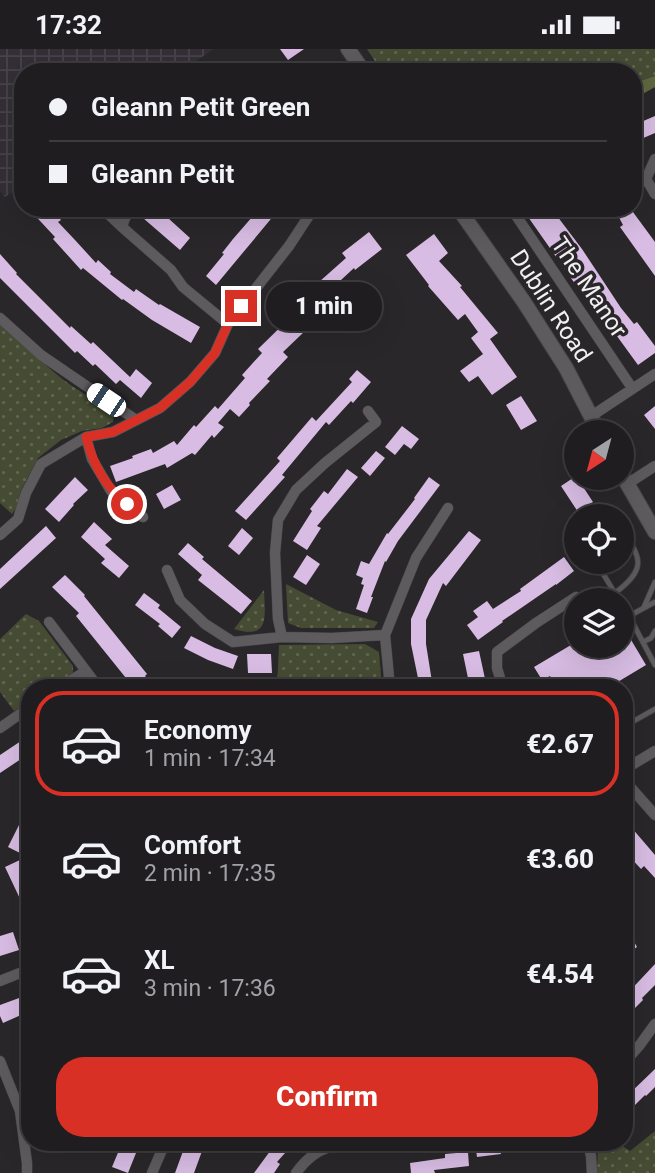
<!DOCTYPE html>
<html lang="en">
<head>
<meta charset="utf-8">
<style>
	:root { --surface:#1f1d20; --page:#272629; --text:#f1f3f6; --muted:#a1a2a5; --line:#3c3b3e; --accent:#d93025 }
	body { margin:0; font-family:Roboto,sans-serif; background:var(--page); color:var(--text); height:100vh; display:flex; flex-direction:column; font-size:26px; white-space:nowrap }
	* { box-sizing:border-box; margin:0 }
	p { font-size:23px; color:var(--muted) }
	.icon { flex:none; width:38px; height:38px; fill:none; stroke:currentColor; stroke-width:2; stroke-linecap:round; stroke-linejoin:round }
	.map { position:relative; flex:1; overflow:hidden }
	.drawer { position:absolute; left:21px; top:630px; width:612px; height:472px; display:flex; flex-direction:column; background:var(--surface); border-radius:28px; box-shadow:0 7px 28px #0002,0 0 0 2px var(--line) }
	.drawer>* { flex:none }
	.hud { position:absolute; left:14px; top:14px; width:628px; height:154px; border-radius:28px; box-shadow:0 7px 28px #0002,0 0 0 2px var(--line); display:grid; align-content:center; height:154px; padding:0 35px; background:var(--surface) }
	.needle { width:46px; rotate:216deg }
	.buttons { position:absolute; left:564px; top:371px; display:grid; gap:14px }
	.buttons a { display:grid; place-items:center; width:70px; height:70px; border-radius:50%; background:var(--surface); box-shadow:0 7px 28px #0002,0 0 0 2px var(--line); font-size:35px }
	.end { position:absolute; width:32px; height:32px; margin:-16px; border:9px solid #d93025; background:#fff; box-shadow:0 0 0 4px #fff }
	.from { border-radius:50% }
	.bubble { position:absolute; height:49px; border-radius:24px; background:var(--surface); box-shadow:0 7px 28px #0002,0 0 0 2px var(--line); font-size:23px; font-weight:800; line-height:49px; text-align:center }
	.car { position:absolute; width:21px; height:42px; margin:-21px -10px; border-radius:9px; box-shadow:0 0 5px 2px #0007; background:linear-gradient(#fff 24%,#345 0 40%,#fff 0 76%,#345 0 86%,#fff 0) }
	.hud b { display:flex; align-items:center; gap:24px; height:66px; font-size:26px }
	.hud b+b { border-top:2px solid var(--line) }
	.hud i { width:18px; height:18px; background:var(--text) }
	ul { padding:12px 0 0; list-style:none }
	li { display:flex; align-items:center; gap:21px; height:105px; margin:0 14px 10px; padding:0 21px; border:4px solid transparent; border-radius:28px }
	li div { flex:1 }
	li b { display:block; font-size:26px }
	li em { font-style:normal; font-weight:800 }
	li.current { border-color:var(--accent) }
	li>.icon { width:63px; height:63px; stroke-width:1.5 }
	.primary-button { display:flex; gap:14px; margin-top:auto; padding:14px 35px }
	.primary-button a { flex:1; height:80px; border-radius:28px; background:var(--accent); color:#fff; font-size:28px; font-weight:800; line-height:80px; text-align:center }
	.status { display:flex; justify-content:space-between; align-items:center; height:49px; padding:0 35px; background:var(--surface); direction:ltr }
	.status svg { height:19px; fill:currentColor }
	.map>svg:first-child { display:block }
</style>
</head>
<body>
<div class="status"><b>17:32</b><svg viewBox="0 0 49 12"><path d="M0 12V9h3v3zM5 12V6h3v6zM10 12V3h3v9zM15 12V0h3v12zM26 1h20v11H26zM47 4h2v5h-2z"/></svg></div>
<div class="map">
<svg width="655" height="1124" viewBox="0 0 655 1124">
	<defs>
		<pattern id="industrial-grid" width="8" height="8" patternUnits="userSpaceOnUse" patternTransform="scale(1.75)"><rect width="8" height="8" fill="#342e37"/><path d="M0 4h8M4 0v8" fill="none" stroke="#48424b"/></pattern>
		<pattern id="grass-dots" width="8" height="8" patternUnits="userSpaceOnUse" patternTransform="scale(1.75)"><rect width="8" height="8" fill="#464c33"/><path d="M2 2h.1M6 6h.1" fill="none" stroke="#616651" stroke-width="1.8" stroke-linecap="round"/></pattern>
		<pattern id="forest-crowns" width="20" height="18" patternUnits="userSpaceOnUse" patternTransform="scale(1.75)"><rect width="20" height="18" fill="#5e673e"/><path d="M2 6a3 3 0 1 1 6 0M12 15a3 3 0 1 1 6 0" fill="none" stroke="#767d5a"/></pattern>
	</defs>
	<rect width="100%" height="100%" fill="#29272a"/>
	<!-- industrial -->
	<path fill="url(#industrial-grid)" d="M0,0H214L179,23H23V136L5,148L0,142Z"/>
	<!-- grass -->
	<path fill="url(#grass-dots)" d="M367,0H655V27L634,34V23H382Z
		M0,275C25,295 46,319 72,337C86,347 103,353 114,366L113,373L102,379L82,382L61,391L38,409L21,441L17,458L12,465L0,454Z
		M286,535L336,561L378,573L374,579H301L288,574Z
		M264,541C265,568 270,591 234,580Z
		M26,565L39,572L73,617V625L52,639H30V652L14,662L0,643V590Z
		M365,595L379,603L382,639H277L279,596Z
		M655,1082V1124H597L598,1094H618L630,1102Z"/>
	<!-- forest -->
	<path fill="url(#forest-crowns)" d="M655,27V38L634,50V34Z"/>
	<!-- building -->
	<path fill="#d8bce3" d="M280,0H304L288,11Z
		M655,67V84L634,93V76Z
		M28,159H50L61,171L58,173L75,191L96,214L98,211L111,223L110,225L134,243L136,240L159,256L160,255L200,278L191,294L152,271L123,250L122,251L83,219L81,221L53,190L55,188Z
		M152,159H157L190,189L180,201L143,169Z
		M260,159H280L216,236L206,227L224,205L222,204L233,190Z
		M533,159H551L582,200L621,259L634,275L637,273L655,297V304L638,316L614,283L611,286L526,165Z
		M614,159H630L655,193V227L620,178L623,176Z
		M369,183L382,200L355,221L354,219L341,231L347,237L334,249L319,233L346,209L342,204Z
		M434,185L448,204L439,212L462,237L460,238L498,284L490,290L517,328L492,346L478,327L469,333L460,322L483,305L471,289L478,283L465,265L458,271L428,237L429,236L406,206Z
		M0,205L17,224L16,225L70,279L71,277L91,295L93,293L130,328L136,320L152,334L141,349L120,331L116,335L95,315L93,317L77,302L75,304L0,229Z
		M301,258L310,268L300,277L305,282L283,303L288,308L267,330L270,332L249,354L250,356L239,368L230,360L218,374L224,378L214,389L212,386L195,406L192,404L167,419L165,415L116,433L110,417L133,409L132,407L151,400L153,404L174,392L177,396L194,376L196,378L215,357L218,360L245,329L242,326L262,304L258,300Z
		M357,321L371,333L353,354L351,352L329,376L326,373L282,426L285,428L246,471L235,462L280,412L277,409L312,368L316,372L352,333L349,330Z
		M521,347L537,372L521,381L506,356Z
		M655,357V380L644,366Z
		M402,377L419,390L411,400L404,395L395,406L385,398Z
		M376,402L385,409L370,427L361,419Z
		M347,420L358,428L317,477L321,479L307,501L293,492L312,462L310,460L324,442L328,445Z
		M576,427L593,453L578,463L561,437Z
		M75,428L88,441L73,455L74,456L59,473L45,460Z
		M429,428L440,436L398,492L386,513L385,512L371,548H373L367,564L356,560L364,536L361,535L363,529L356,526L361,512L369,515L387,484L388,485L415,450L414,449Z
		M172,436L181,451L164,460L156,445Z
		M94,473L112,490L105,496L129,517L119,529L101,514L105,510L81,488Z
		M46,477L56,489L0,540V520Z
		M242,479L253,489L239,506L228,497Z
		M469,482L481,491L446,537L443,534L426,571V595L433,639H420L411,595V570L429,530Z
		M188,494L204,508L202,510L252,552L241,565L198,531L202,526L178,505Z
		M307,506L320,515L306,536L293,528Z
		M564,508L574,522L556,536V535L502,572L503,573L478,591L467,576L478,568L473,562L487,552L493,560L521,542L520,540Z
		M65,526L85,546L84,547L147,625L145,627L155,639H134L76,567L79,564L52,538Z
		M144,544L160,556L158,559L181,578L172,589L158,577L160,575L135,556Z
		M621,574L646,616L616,634L613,629L597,639H557L550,627L542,631L534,618L576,593V597H621Z
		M191,587L215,599L238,607L233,620L208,611L184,599Z
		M479,602L487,639H470L463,605Z
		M247,605H271L272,624H248Z
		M30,686V704L0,724V706Z
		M625,771L655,806V829L644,817L641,820L628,806L629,804L625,800Z
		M21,772L30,777V794L24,806L8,798Z
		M22,810L30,827V871L5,818Z
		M625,877L637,898L625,906Z
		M13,883L19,901L0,907V887Z
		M655,915V936L642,949L643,951L625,969V947Z
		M30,945V962L3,974L0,967V956Z
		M655,1020V1038L646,1047L645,1046L625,1066V1040L629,1045Z
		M122,1094H140L128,1124L112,1118Z
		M186,1094H205L194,1124H175Z
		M276,1094H294L277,1113L280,1115L274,1124H254Z
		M475,1094H499L501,1105L477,1108Z
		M468,1103L469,1117L434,1121L435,1124H411L410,1114L445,1109V1105Z"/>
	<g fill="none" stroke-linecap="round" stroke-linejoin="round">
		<defs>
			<path id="service" d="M596,513L619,551
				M615,544C646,520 643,510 621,480
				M655,553L629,567L655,616
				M621,554L629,567
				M644,558L655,533
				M643,593L651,589L655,582
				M544,635L547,639
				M625,677L655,660"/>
			<path id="minor" d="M655,110L646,130L655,145
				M102,159L122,178
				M133,159L125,169L122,178L171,221L183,238L228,275
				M511,159L632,339
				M0,269L41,306L136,371
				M590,368L655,325
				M86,388L92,410L111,442L143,468
				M627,435L655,417
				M0,486L18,470L26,444L41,415L86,388L113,383L160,359L190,333L215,304L228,275L289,197L314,159
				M167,521L180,551L205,575L233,593L282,588L332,589L385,586
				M49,573L99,639
				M282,588L278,570L275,504L278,471L296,441L325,414L376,373L368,362
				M59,639L86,622
				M390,639L385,586L416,509L448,459
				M503,639L497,619V603L536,574L576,548L578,551
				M0,679L30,658
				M625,720L655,702
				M625,732L655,766
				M0,932L30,920
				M0,1012L20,1062L27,1114V1124
				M625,1013L639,997L655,975
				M20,1062L30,1057
				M588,1094L591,1107L592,1124
				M152,1124L165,1094
				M296,1124C323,1086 350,1098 391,1094"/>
			<path id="secondary" d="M348,0L364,23
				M458,159L524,253L566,319L599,383
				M621,424L655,483"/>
		</defs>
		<!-- service casing -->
		<use href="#service" stroke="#484649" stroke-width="6"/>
		<!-- minor casing -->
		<use href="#minor" stroke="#484649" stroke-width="11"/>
		<!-- secondary casing -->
		<use href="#secondary" stroke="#484649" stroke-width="16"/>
		<!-- service -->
		<use href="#service" stroke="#5e5b5f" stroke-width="4.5"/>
		<!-- minor -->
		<use href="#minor" stroke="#5e5b5f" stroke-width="10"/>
		<!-- secondary -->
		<use href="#secondary" stroke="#5e5b5f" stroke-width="14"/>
	</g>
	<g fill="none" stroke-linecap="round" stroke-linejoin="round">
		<!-- route -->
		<path stroke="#d93025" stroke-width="9" d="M127,455C104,436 94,417 86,388L113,383L160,359L190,333L215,304L228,275L241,257"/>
	</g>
	<g text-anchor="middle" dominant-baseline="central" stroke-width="7" stroke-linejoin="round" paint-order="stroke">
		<!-- street labels -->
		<g font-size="24" fill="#f2f0f2" stroke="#29272a">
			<text transform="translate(589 238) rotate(56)">The Manor</text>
			<text transform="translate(551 257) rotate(57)">Dublin Road</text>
		</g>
	</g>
</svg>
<div class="buttons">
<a><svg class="needle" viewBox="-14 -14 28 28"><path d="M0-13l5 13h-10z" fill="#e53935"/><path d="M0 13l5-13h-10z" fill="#a1a2a5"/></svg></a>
<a><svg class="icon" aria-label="locate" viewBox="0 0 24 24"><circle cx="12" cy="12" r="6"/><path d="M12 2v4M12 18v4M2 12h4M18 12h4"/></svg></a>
<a><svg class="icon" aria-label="layers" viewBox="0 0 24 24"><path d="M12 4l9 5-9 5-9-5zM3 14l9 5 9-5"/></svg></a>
</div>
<i class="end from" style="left:127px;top:455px"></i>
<i class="end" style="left:241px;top:257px"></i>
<div class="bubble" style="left:266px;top:233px;width:116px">1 min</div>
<i class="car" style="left:106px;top:351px;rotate:304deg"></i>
<div class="hud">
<b><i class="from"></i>Gleann Petit Green</b>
<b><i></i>Gleann Petit</b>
</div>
<section class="drawer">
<ul>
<li class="current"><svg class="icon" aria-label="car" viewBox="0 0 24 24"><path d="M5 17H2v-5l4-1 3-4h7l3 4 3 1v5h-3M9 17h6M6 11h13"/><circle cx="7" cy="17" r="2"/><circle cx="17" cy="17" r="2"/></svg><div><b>Economy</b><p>1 min · 17:34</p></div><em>€2.67</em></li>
<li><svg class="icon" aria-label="car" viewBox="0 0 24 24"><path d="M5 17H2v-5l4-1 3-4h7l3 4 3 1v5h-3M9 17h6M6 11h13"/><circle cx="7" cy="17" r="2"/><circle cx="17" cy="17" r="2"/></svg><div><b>Comfort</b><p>2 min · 17:35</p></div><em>€3.60</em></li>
<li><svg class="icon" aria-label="car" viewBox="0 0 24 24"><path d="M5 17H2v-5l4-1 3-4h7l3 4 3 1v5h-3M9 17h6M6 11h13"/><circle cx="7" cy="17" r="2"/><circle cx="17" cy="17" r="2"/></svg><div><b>XL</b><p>3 min · 17:36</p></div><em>€4.54</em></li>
</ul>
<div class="primary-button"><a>Confirm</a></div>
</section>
</div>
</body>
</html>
